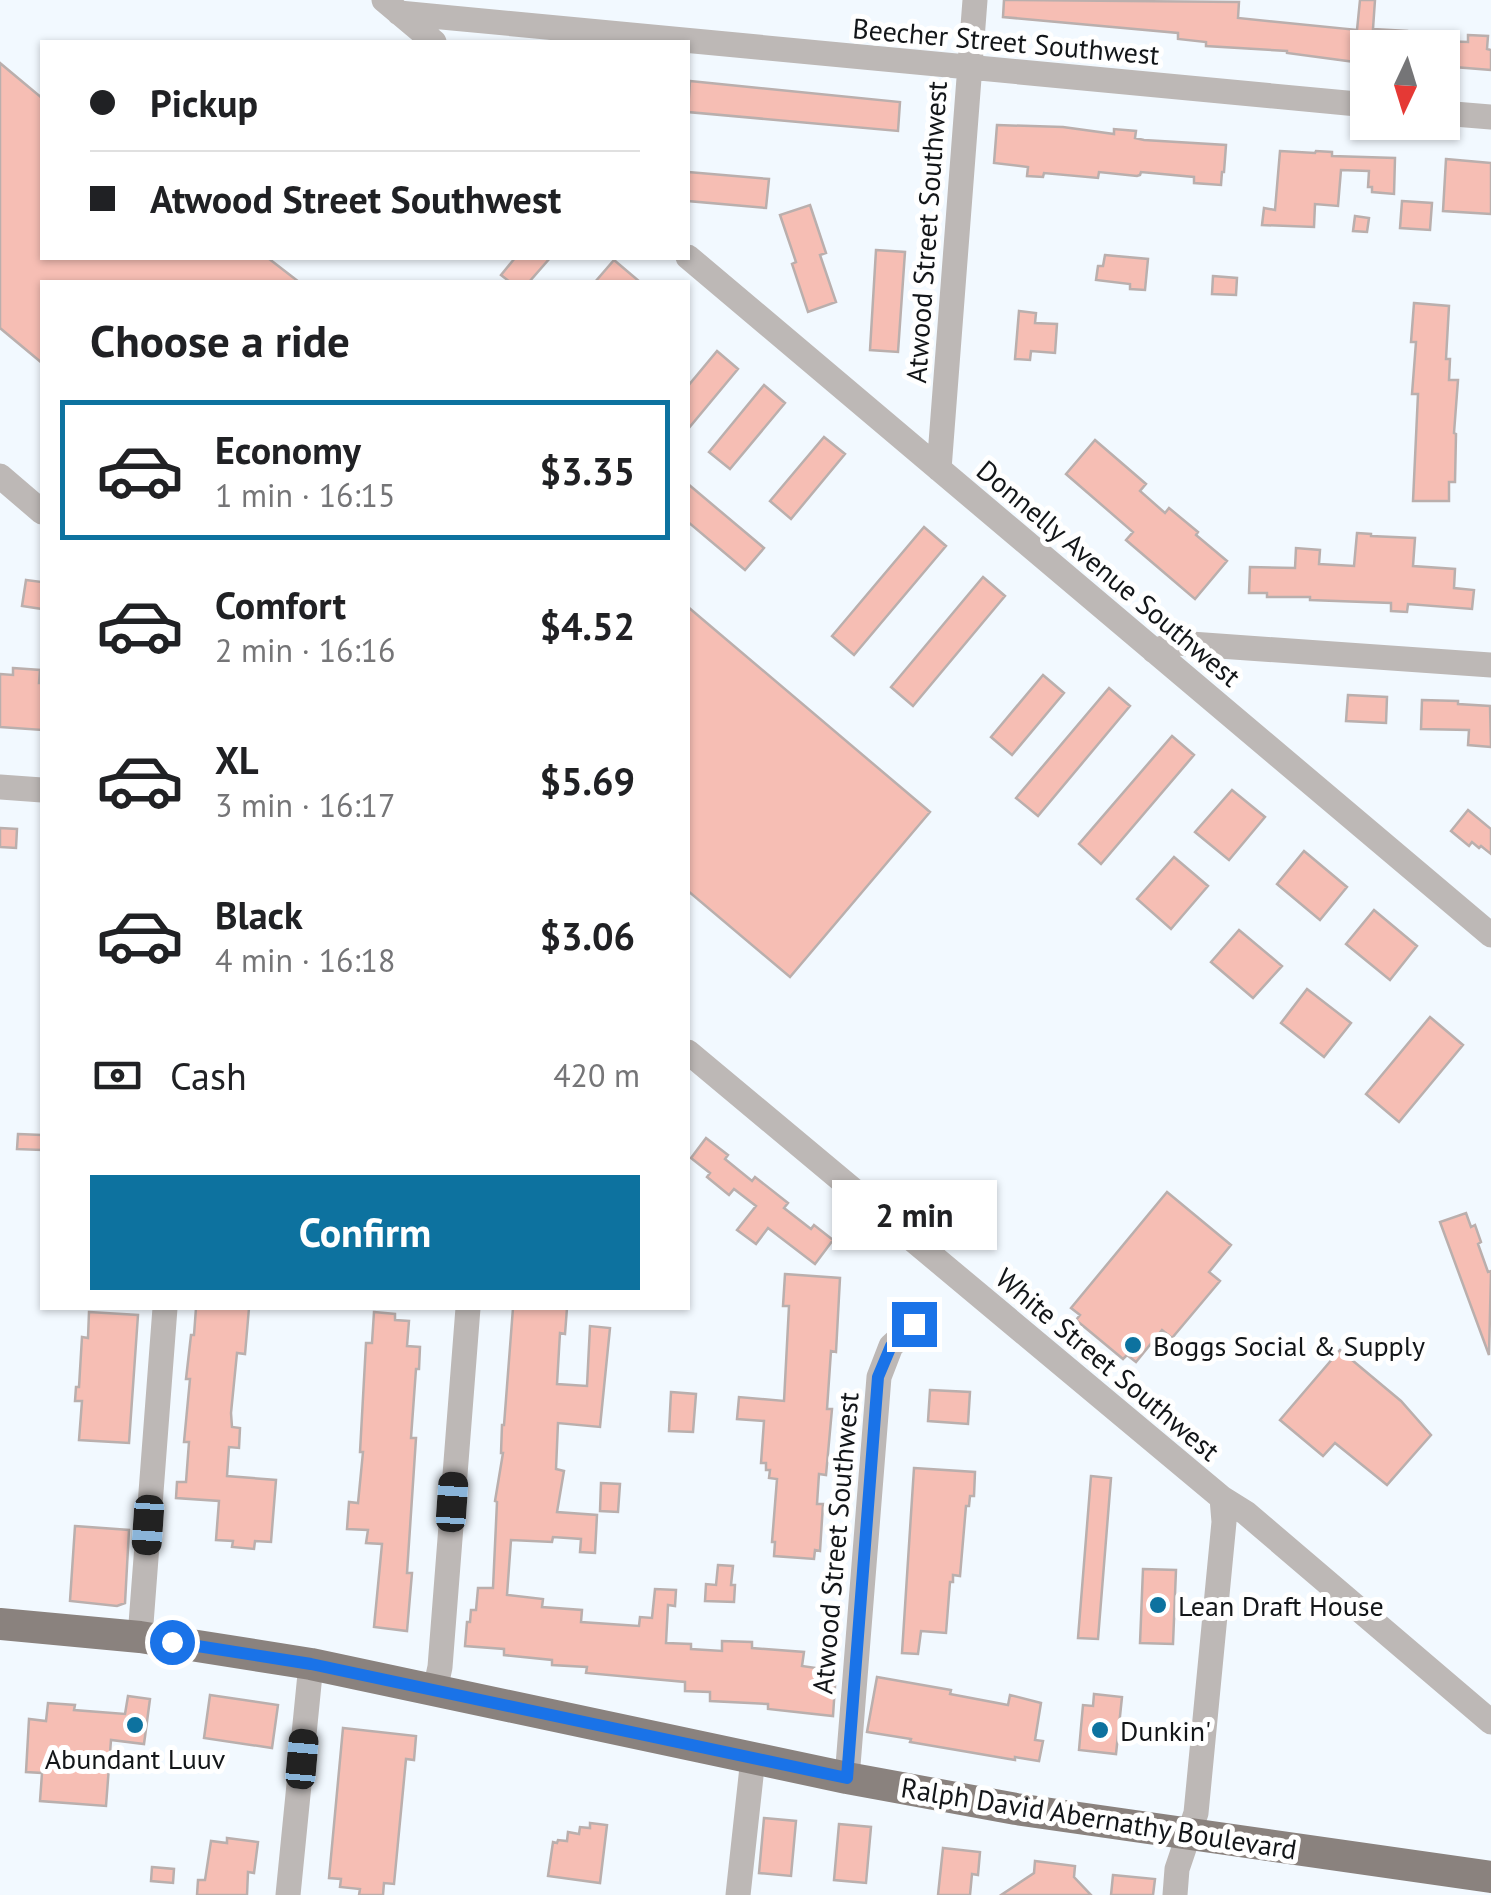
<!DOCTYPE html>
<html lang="en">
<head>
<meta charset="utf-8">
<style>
	:root { --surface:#fff; --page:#f6f6f6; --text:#202124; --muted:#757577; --line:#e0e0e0; --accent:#0d729f }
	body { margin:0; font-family:"PT Sans",sans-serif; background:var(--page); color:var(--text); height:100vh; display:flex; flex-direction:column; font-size:38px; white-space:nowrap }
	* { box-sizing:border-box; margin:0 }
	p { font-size:32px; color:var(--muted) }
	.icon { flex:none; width:55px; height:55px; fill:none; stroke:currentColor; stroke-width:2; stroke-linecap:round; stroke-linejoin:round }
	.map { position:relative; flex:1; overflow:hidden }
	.side { position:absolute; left:40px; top:280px; width:650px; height:1030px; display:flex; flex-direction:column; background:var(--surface); border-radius:0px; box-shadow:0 2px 8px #0004 }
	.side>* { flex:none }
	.hud { position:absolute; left:40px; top:40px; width:650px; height:220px; border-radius:0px; box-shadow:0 2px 8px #0004; display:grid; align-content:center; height:220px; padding:0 50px; background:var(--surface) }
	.needle { width:65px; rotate:184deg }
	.buttons { position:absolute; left:1350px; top:30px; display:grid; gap:20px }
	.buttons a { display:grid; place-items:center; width:110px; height:110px; border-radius:0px; background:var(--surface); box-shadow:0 2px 8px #0004; font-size:50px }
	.end { position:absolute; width:45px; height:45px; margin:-22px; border:12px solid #1a73e8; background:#fff; box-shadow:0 0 0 5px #fff }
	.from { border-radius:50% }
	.bubble { position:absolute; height:70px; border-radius:0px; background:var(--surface); box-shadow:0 2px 8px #0004; font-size:32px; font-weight:700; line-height:70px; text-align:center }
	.car { position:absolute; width:30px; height:60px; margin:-30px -15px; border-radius:12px; box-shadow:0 0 8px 2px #0007; background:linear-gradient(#222 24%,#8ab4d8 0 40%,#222 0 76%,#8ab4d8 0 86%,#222 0) }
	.hud b { display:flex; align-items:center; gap:35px; height:95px; font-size:38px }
	.hud b+b { border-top:2px solid var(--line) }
	.hud i { width:25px; height:25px; background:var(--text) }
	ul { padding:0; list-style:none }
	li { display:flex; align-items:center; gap:30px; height:140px; margin:0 20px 15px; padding:0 30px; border:5px solid transparent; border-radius:0px }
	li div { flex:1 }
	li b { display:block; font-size:38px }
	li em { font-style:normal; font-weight:700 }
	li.on { border-color:var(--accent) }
	li>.icon { width:90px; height:90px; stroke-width:1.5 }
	h2 { padding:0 50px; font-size:45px; line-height:120px }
	.pay { display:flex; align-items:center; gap:25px; height:110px; padding:0 50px; font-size:38px }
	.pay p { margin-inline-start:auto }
	.primary-button { display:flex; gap:20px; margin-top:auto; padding:20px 50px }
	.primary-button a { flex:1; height:115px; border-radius:0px; background:var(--accent); color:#fff; font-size:40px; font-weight:700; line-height:115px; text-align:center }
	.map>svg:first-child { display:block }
</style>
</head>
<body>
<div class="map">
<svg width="1491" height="1895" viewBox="0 0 1491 1895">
	<rect width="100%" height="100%" fill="#f2f9ff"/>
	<!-- building -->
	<path fill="#f6beb4" stroke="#baafad" stroke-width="2.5" d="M1004,0L1239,2L1238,18L1357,30L1360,0H1375L1373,29L1407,31L1406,48H1366L1365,59L1355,58V62L1287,53V51L1206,46V42L1178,39V33L1003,17Z
		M1468,35L1488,36L1487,49L1491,50V70L1442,66V41L1468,42Z
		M0,63L42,98V258H268L299,282H42V363L0,328Z
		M690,81L900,102L898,131L688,112Z
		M997,125L1063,127L1114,134V129L1136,131L1135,138L1144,140L1226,145L1224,172H1222L1221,185L1194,183V177L1141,172L1140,175L1137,176L1099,172L1098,178L1044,173L1043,177L1027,176L1028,167L994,163Z
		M1280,151L1315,153L1316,151L1332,152V156L1395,158L1394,194L1372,192V187H1368L1369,171L1341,170L1338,206L1315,204L1314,227L1262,225L1264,208L1275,210Z
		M1446,159L1491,163V214L1443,211Z
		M688,172L769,179L766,208L688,201Z
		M1402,201L1432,203L1430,230L1400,228Z
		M810,205L826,253L820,255L836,302L808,312L792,264L796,262L780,215Z
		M1355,216L1369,218L1367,232L1353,231Z
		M876,250L905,252L898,352L870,350Z
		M1105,255L1148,259L1145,290L1130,289V284L1096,280L1098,266H1103Z
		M515,258H550L529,282H510L501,275Z
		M614,260L640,282H595Z
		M1213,276L1237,278L1236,295L1212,294Z
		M1414,303L1449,306L1446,359H1450L1449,380H1458L1454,433L1456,434L1455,482H1449V501H1413L1418,394H1412L1416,342H1411Z
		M1019,311L1036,313L1035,323L1057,324L1055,353L1031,351L1030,360L1015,359Z
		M717,351L738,369L688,429V386Z
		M764,385L785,403L730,469L709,452Z
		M824,437L845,454L791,519L770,501Z
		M1095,440L1146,484L1140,491L1165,513L1169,508L1198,532L1196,535L1227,561L1195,599L1126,540L1133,532L1066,474Z
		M688,484L764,548L745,570L688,522Z
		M924,527L946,546L854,655L832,636Z
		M1357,533L1371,534V536L1415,538L1413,566L1455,569L1454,588L1474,590L1472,609L1408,604L1407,612L1391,611V603L1310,600V597H1267V593H1249L1250,567L1295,568L1296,548L1320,550L1319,564L1354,566Z
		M983,577L1005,596L913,706L891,687Z
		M26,580L42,582V609L22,606Z
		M688,607L930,812L790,977L688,891Z
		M13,668L40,670L39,683H42V730L0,727V674L13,675Z
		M1043,675L1064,693L1012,755L991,737Z
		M1109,688L1130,706L1038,816L1016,798Z
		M1348,695L1387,697L1386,723L1346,721Z
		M1422,700L1458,701V704L1490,706L1491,747L1468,745L1469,730L1421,729Z
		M1172,736L1194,755L1101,864L1079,844Z
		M1232,790L1265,817L1229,860L1195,832Z
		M1468,810L1491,829V854L1481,846L1479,848L1472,842L1469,846L1451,831Z
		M0,828L17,829L16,848L0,847Z
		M1304,851L1347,887L1320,920L1277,884Z
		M1174,857L1208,886L1171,929L1137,899Z
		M1374,910L1417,946L1390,980L1346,944Z
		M1239,930L1282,966L1253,998L1211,962Z
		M1307,989L1351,1023L1324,1057L1281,1023Z
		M1430,1017L1463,1045L1399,1122L1366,1094Z
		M18,1134L42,1135V1150L17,1149Z
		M706,1138L728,1155L725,1159L752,1181L755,1177L788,1203L784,1208L811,1229L814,1225L833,1240L815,1264L768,1228L756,1244L737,1230L756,1206L734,1189L729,1195L707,1177L710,1173L691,1158Z
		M1167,1192L1231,1245L1209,1272L1220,1281L1172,1338L1162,1330L1136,1362L1127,1355L1123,1359L1076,1320L1080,1315L1071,1308Z
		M1466,1213L1471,1227L1475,1225L1481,1242L1478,1244L1488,1272L1491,1271L1489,1355L1440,1222Z
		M785,1274L840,1278L836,1352L831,1351L827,1409H832L826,1475L819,1474L817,1504H823L820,1551L815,1550L814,1559L774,1556L775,1542H772L777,1479L769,1478L770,1470H766V1463H761L764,1421L737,1419L739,1397L784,1401L789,1306H783Z
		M196,1308H249L245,1354L237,1353L231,1413L232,1427L240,1428L239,1448L229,1447L227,1476L276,1480L271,1542L255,1541L254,1549L232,1547L233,1541L216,1540L219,1501L176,1498L177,1482H186L189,1442H184L190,1379H186L191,1335H194Z
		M513,1308H567L565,1334L560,1333L557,1384L587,1386L590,1326L610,1328L600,1427L558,1423L556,1469L564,1471L557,1512L597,1515L595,1553L580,1552L581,1539L553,1537L552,1542L511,1540L507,1595L543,1599L542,1607L582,1610L581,1622L639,1626L640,1617L652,1618L655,1589L676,1590L675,1606L668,1605L666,1643L691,1644V1649L722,1651V1641L752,1642V1648L804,1652L802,1666L836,1671L833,1716L768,1709V1704L710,1701V1692L685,1691V1682L586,1673L587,1667L552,1665V1660L504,1655V1649L465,1646L467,1622H470L471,1610H476L478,1588H493L497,1502L495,1501L503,1453H501L502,1425H504Z
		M89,1312L138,1315L129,1443L79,1440L82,1401H75L76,1387H79L82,1337L88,1338Z
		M374,1312L395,1314V1320L409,1321L407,1346L420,1347L419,1369H416L411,1438H416L407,1573H412L407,1631L374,1627L382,1544L366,1543L368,1530L347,1529L349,1502L358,1503L363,1452H360L366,1343H372Z
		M1340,1350L1401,1401L1431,1435L1387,1485L1335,1443L1323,1456L1280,1420Z
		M930,1390L970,1392L968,1424L928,1421Z
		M671,1392L696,1394L693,1432L669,1431Z
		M914,1468L975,1472L974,1496H970L969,1506H966L960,1576L953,1575V1582H950L946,1633L921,1631L918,1654L902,1653Z
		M1091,1476L1111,1478L1098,1639L1078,1638Z
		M601,1483L620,1484L618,1512L600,1511Z
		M75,1526L129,1530L125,1603L117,1606L70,1601Z
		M718,1565L733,1566L731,1585H735L734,1602L705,1601L706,1584L716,1585Z
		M1143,1569L1176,1570L1173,1644L1140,1643Z
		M877,1677L951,1690L950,1694L1008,1705L1010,1695L1041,1703L1035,1740L1043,1741L1039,1761L1015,1757V1760L910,1742L911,1739L867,1732Z
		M1094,1694L1122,1697L1116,1754L1079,1750L1083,1705L1093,1706Z
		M210,1695L278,1705L272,1748L204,1738Z
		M128,1696L150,1699L144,1744L111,1740L106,1806L40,1801L42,1773L26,1772L29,1719L46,1721L48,1703L75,1705L74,1710L125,1714Z
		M343,1728L416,1736L414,1760L406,1759L394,1884L384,1883L383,1895H359L360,1889L340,1887L341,1879L329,1878Z
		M764,1818L796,1821L791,1876L759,1873Z
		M590,1823L607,1825L600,1883L548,1876L553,1842L557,1843L558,1840L567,1841L568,1832L579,1834L580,1827L590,1828Z
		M839,1824L871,1827L866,1883L834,1880Z
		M227,1838L258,1842L254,1873L248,1872L247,1895H197L198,1880H205L211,1841L227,1843Z
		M943,1848L980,1852L978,1875L972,1874L970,1895H938Z
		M1035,1861L1075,1866L1074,1877L1091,1895H1001L1034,1873Z
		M152,1867L174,1869L173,1883L151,1881Z
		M1113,1875L1155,1879L1153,1895H1111Z"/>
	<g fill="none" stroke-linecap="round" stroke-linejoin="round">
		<!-- minor -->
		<path stroke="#bdb8b6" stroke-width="25" d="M384,0L434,42
			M399,13L1368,105
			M1442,113L1491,117
			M688,257L1491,935
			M939,469L975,0
			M0,476L42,512
			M1154,651L1177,643L1491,665
			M0,787L42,790
			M688,1052L1222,1498L1246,1513L1491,1722
			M140,1637L165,1308
			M435,1690L440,1667L468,1308
			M847,1778L879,1377L891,1346L914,1325
			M288,1895L311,1664
			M738,1895L753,1758
			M1175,1895L1177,1869L1196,1813L1224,1522L1222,1498"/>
		<!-- major -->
		<path stroke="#8a827e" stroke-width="32" d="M0,1624L140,1637L311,1664L847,1778L1016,1809L1491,1877"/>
	</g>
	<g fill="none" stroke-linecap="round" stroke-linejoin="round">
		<!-- route -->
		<path stroke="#1a73e8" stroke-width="12" d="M172,1642L311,1664L847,1778L878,1377L891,1346L914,1324"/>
	</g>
	<!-- markers -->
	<g fill="#0d729f" stroke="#fff" stroke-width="4">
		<circle cx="1133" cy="1345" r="10"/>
		<circle cx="1158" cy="1605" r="10"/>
		<circle cx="135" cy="1725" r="10"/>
		<circle cx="1100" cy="1730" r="10"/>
	</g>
	<g text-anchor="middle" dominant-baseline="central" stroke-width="10" stroke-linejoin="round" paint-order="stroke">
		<!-- street labels -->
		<g font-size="28" fill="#131619" stroke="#fff">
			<text transform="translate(1006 41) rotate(5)">Beecher Street Southwest</text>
			<text transform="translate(926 232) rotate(-86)">Atwood Street Southwest</text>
			<text transform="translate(1109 573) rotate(40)">Donnelly Avenue Southwest</text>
			<text transform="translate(1108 1364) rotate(40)">White Street Southwest</text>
			<text transform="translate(835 1543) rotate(-85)">Atwood Street Southwest</text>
			<text transform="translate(1099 1818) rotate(9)">Ralph David Abernathy Boulevard</text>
		</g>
		<!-- poi labels -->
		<g font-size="28" fill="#131619" stroke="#fff" text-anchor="start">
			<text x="1153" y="1345">Boggs Social &amp; Supply</text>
			<text x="1178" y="1605">Lean Draft House</text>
			<text x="1120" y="1730">Dunkin'</text>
			<text x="135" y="1758" text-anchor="middle">Abundant Luuv</text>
		</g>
	</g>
</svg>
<div class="buttons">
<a><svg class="needle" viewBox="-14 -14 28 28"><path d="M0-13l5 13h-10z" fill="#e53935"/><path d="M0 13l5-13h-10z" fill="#757577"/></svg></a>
</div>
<i class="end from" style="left:172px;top:1642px"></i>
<i class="end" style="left:914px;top:1324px"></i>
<div class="bubble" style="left:832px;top:1180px;width:165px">2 min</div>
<i class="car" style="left:452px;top:1502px;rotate:4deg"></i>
<i class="car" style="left:148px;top:1525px;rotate:184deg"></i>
<i class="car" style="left:302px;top:1759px;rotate:5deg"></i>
<div class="hud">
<b><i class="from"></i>Pickup</b>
<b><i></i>Atwood Street Southwest</b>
</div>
<section class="side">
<h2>Choose a ride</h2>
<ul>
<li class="on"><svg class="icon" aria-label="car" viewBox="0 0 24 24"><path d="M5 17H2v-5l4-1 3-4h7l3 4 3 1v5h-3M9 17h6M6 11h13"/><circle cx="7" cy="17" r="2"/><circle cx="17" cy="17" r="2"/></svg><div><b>Economy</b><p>1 min · 16:15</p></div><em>$3.35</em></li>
<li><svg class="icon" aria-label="car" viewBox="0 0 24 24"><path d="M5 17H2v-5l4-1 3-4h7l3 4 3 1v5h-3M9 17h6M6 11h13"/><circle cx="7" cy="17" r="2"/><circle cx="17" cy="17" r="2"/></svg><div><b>Comfort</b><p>2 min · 16:16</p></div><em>$4.52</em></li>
<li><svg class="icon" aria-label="car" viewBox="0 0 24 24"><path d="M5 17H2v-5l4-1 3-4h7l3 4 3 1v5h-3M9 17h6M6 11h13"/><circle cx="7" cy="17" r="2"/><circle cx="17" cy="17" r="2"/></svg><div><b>XL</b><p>3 min · 16:17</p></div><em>$5.69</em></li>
<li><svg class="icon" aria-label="car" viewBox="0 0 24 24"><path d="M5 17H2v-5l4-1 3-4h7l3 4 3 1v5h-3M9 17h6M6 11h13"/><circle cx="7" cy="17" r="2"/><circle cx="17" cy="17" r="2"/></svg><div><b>Black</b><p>4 min · 16:18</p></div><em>$3.06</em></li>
</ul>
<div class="pay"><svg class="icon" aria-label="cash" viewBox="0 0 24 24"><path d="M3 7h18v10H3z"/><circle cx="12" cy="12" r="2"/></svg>Cash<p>420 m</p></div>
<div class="primary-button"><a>Confirm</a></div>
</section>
</div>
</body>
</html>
